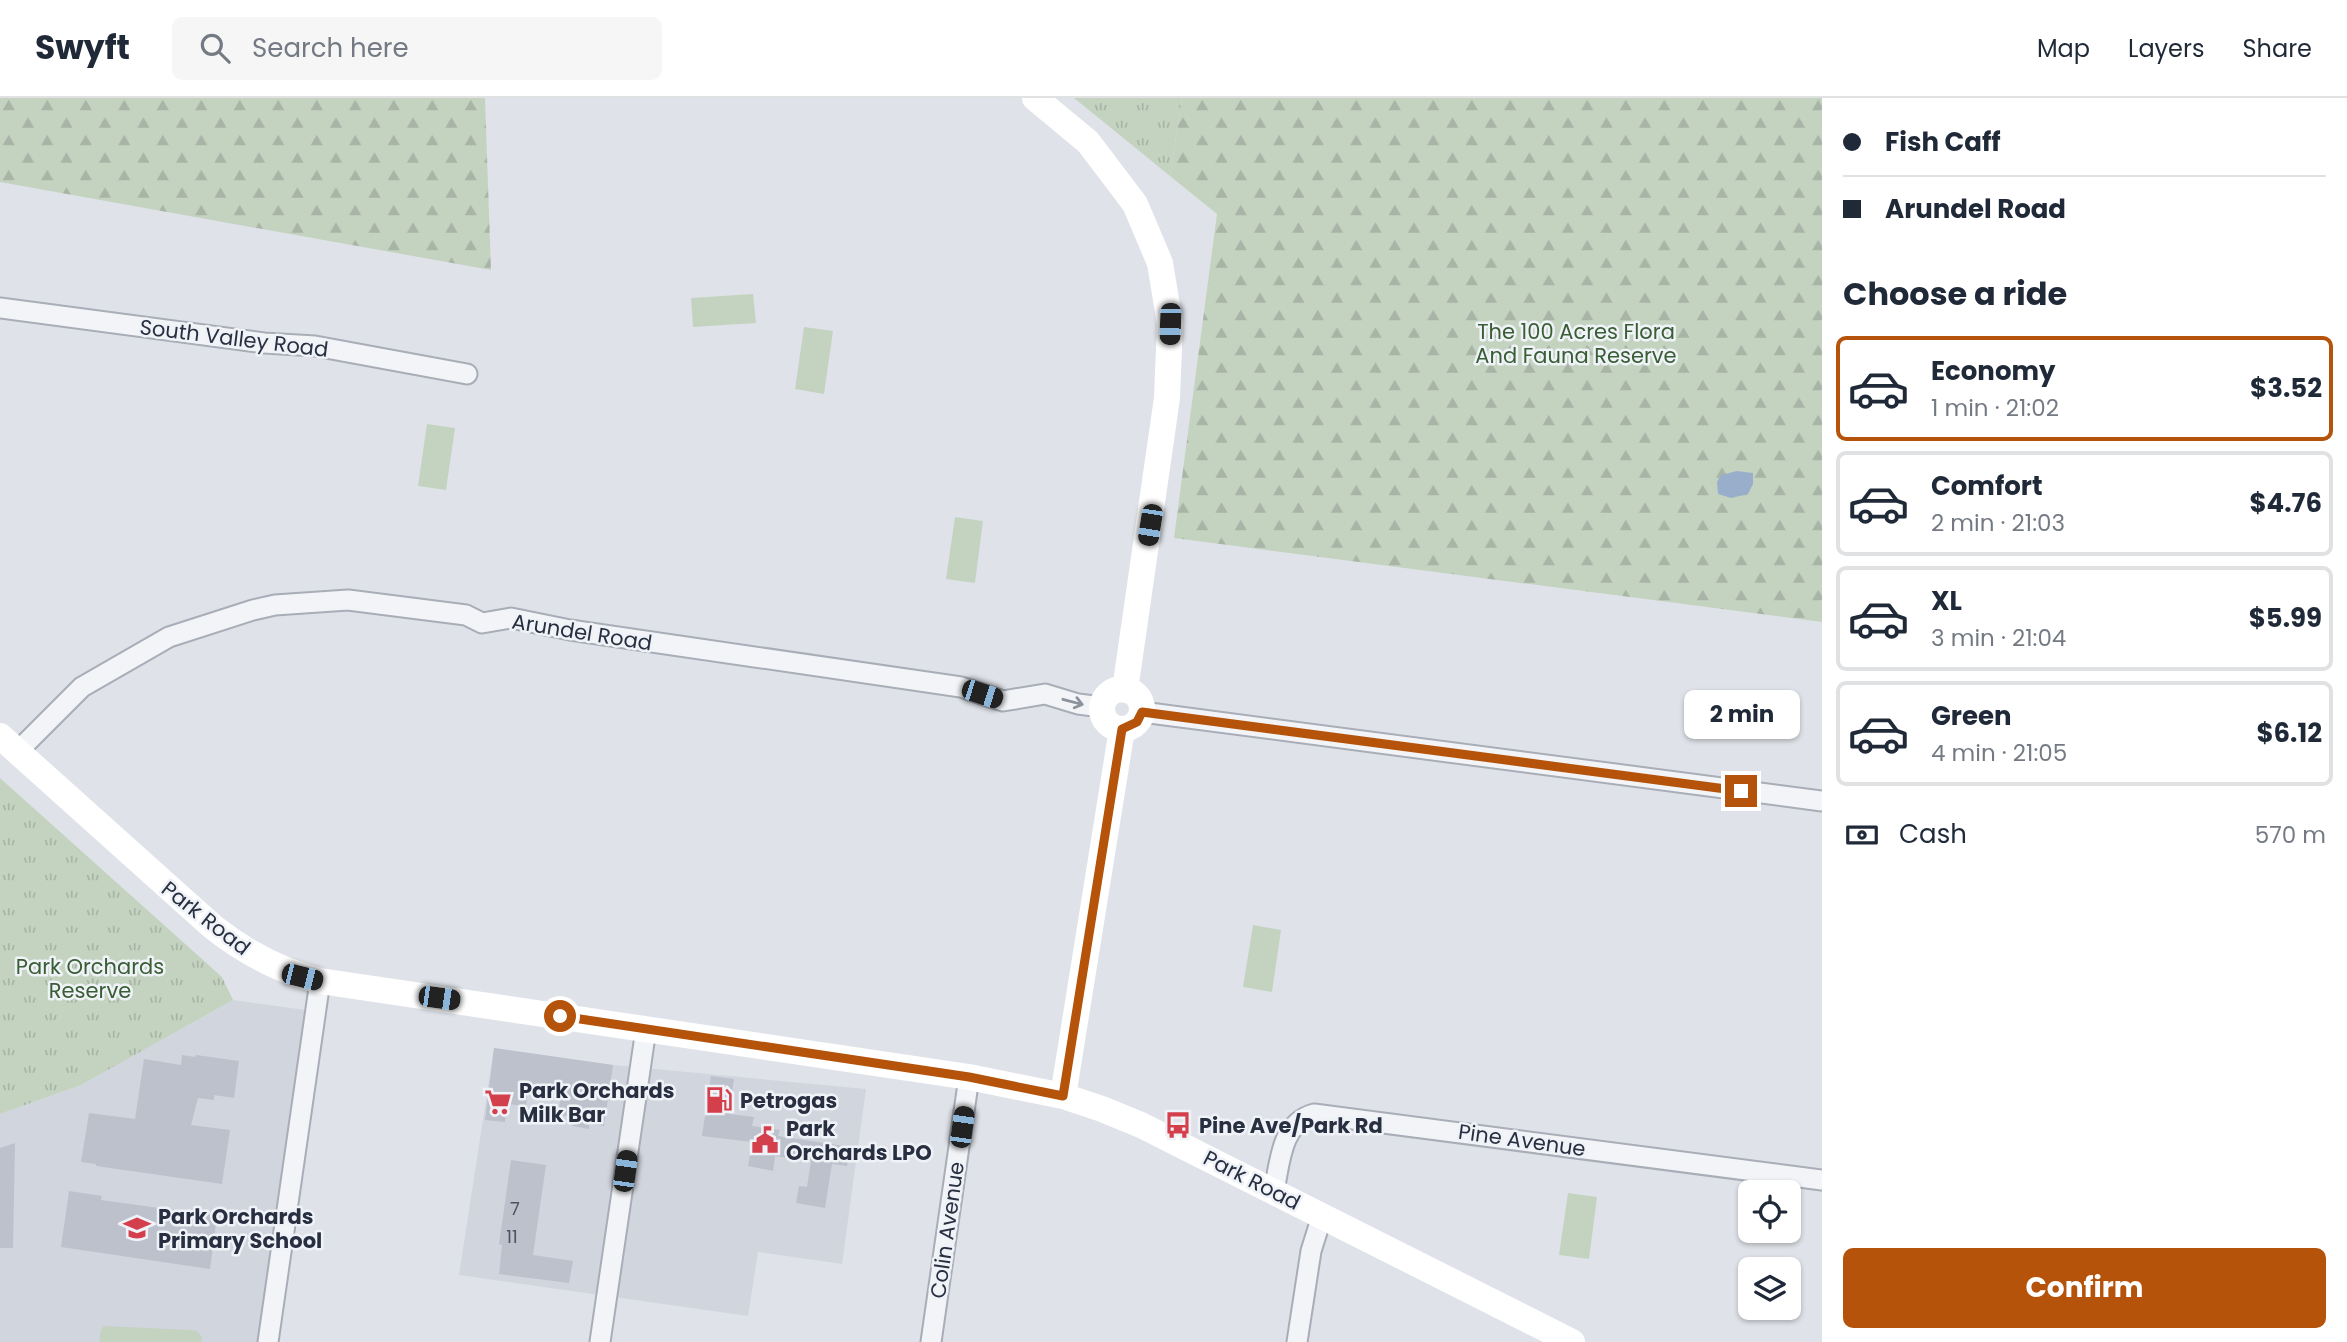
<!DOCTYPE html>
<html lang="en">
<head>
<meta charset="utf-8">
<style>
	:root { --surface:#fff; --page:#f6f6f7; --text:#1f2937; --muted:#747a83; --line:#e0e1e3; --accent:#b45309 }
	body { margin:0; font-family:Poppins,sans-serif; background:var(--page); color:var(--text); height:100vh; display:flex; flex-direction:column; font-size:26px; white-space:nowrap }
	* { box-sizing:border-box; margin:0 }
	p { font-size:23px; color:var(--muted) }
	.icon { flex:none; width:38px; height:38px; fill:none; stroke:currentColor; stroke-width:2; stroke-linecap:round; stroke-linejoin:round }
	.map { position:relative; flex:1; overflow:hidden }
	.details { display:flex; flex-direction:column; background:var(--surface); width:525px }
	.details>* { flex:none }
	.top-card { display:grid; align-content:center; height:154px; padding:0 21px; background:var(--surface) }
	.buttons { position:absolute; left:1738px; top:1082px; display:grid; gap:14px }
	.buttons a { display:grid; place-items:center; width:63px; height:63px; border-radius:10px; background:var(--surface); box-shadow:0 2px 5px #0004; font-size:35px }
	.end { position:absolute; width:32px; height:32px; margin:-16px; border:9px solid #b45309; background:#fff; box-shadow:0 0 0 4px #fff }
	.from { border-radius:50% }
	.bubble { position:absolute; height:49px; border-radius:10px; background:var(--surface); box-shadow:0 2px 5px #0004; font-size:23px; font-weight:700; line-height:49px; text-align:center }
	.car { position:absolute; width:21px; height:42px; margin:-21px -10px; border-radius:9px; box-shadow:0 0 5px 2px #0007; background:linear-gradient(#222 24%,#8ab4d8 0 40%,#222 0 76%,#8ab4d8 0 86%,#222 0) }
	.top-card b { display:flex; align-items:center; gap:24px; height:66px; font-size:26px }
	.top-card b+b { border-top:2px solid var(--line) }
	.top-card i { width:18px; height:18px; background:var(--text) }
	ul { padding:0; list-style:none }
	li { display:flex; align-items:center; gap:21px; height:105px; margin:0 14px 10px; padding:0 7px; border:4px solid var(--line); border-radius:10px }
	li div { flex:1 }
	li b { display:block; font-size:26px }
	li em { font-style:normal; font-weight:700 }
	li.on { border-color:var(--accent) }
	li>.icon { width:63px; height:63px; stroke-width:1.5 }
	h2 { padding:0 21px; font-size:32px; line-height:84px }
	.pay { display:flex; align-items:center; gap:18px; height:77px; padding:0 21px; font-size:26px }
	.pay p { margin-inline-start:auto }
	.button { display:flex; gap:14px; margin-top:auto; padding:14px 21px }
	.button a { flex:1; height:80px; border-radius:10px; background:var(--accent); color:#fff; font-size:28px; font-weight:700; line-height:80px; text-align:center }
	header { display:flex; align-items:center; gap:42px; box-sizing:border-box; height:98px; padding:0 35px; background:var(--surface); border-bottom:2px solid var(--line) }
	header strong { font-size:33px }
	nav { display:flex; gap:38px; margin-inline-start:auto; font-size:24px }
	.search { width:490px; height:63px; background:var(--page); display:flex; align-items:center; gap:18px; box-sizing:border-box; padding:0 24px; border-radius:10px; color:var(--muted); font-size:26px }
	main { display:flex; flex:1; min-height:0 }
	.map>svg:first-child { display:block }
</style>
</head>
<body>
<header>
<strong>Swyft</strong>
<div class="search"><svg class="icon" aria-label="search" viewBox="0 0 24 24"><circle cx="10" cy="10" r="6"/><path d="M15 15l6 6"/></svg>Search here</div>
<nav><a>Map</a><a>Layers</a><a>Share</a></nav>
</header>
<main>
<div class="map">
<svg width="1822" height="1244" viewBox="0 0 1822 1244">
	<defs>
		<pattern id="forest-firs" width="22" height="20" patternUnits="userSpaceOnUse" patternTransform="scale(1.75)"><rect width="22" height="20" fill="#c4d3c0"/><path d="M5 1l3.5 6h-7zM16 11l3.5 6h-7z" fill="#a8b5a6"/></pattern>
		<pattern id="park-tufts" width="24" height="20" patternUnits="userSpaceOnUse" patternTransform="scale(1.75)"><rect width="24" height="20" fill="#c4d3c0"/><path d="M3 7l-1-3M5 7V3M7 7l1-3M15 17l-1-3M17 17v-4M19 17l1-3" fill="none" stroke="#a8b5a6"/></pattern>
	</defs>
	<rect width="100%" height="100%" fill="#dfe3e9"/>
	<!-- built -->
	<path fill="#d1d5de" d="M233,902L306,912L258,1244H0V1016L81,987Z
		M494,950L613,967L866,991L842,1166L758,1154L748,1218L459,1177Z"/>
	<!-- grass -->
	<path fill="#c4d3c0" d="M753,196L756,225L693,229L691,200Z
		M804,229L833,233L824,296L795,291Z
		M427,326L455,330L446,392L418,388Z
		M955,419L983,423L975,485L946,481Z
		M1253,827L1281,832L1272,894L1243,889Z
		M1568,1095L1597,1099L1589,1161L1559,1157Z
		M104,1228L190,1232L197,1233L202,1239L201,1244H99L101,1232Z"/>
	<!-- forest -->
	<path fill="url(#forest-firs)" d="M0,0H485L491,172L0,84Z
		M1182,0H1822V524L1174,440L1217,116L1170,78Z"/>
	<!-- park -->
	<path fill="url(#park-tufts)" d="M1074,0H1182L1170,78Z
		M0,680L222,879L233,902L81,987L0,1016Z"/>
	<!-- water -->
	<path fill="#99aecb" d="M1737,373L1753,375V386L1748,396L1731,400L1718,396L1717,384L1721,377Z"/>
	<!-- building -->
	<path fill="#bcc1cc" d="M494,950L613,967L604,1028L589,1026V1031L572,1028L574,1019L558,1017L561,996L528,991L526,1008L507,1006L505,1024L485,1022Z
		M182,957L195,959L196,957L239,963L234,1000L214,997V1002L198,1000L191,1027L230,1032L222,1086L96,1068V1066L81,1064L89,1015L135,1021L144,961L181,967Z
		M711,978L734,981L729,1016L754,1019L752,1028L780,1032L778,1038L850,1049L847,1068L832,1066L825,1110L796,1105L799,1088L807,1089L811,1063L775,1058L773,1073L748,1068L752,1044L702,1038Z
		M15,1045L13,1150H0V1050Z
		M511,1062L546,1067L533,1157L573,1163L569,1185L499,1176L502,1147L499,1146Z
		M69,1093L102,1098L101,1102L217,1118L210,1171L61,1149Z"/>
	<g fill="none" stroke-linecap="round" stroke-linejoin="round">
		<defs>
			<path id="street" d="M0,210L264,245L315,248L467,276
				M1142,614L1822,703
				M18,653L82,589L169,539L253,512L275,507L348,502L466,517L482,525L511,520L570,532L961,589L1003,603L1045,596L1078,606L1102,609
				M1274,1093C1280,1064 1281,1025 1314,1016L1822,1082
				M268,1244L320,883
				M600,1244L646,931
				M931,1244L969,979
				M1297,1244L1311,1153L1322,1118"/>
		</defs>
		<!-- street casing -->
		<use href="#street" stroke="#a8adb7" stroke-width="23"/>
		<!-- street -->
		<use href="#street" stroke="#f2f4f7" stroke-width="19"/>
		<!-- secondary -->
		<path stroke="#fff" stroke-width="26" d="M1035,0L1088,44L1135,106L1160,165L1170,226L1167,300L1125,592
			M1102 611a20 20 0 1 1 40 0a20 20 0 1 1-40 0Z
			M0,638L213,829C246,855 279,873 320,883L969,979L1063,998L1102,1011L1141,1027L1572,1244
			M1063,998L1122,631"/>
	</g>
	<!-- one-way arrows -->
	<defs><path id="oneway-shaft" d="M-6 0H5M1.5-3L5.5 0L1.5 3" fill="none" stroke-width="1.6" stroke-linecap="round" stroke-linejoin="round" transform="scale(1.75)"/></defs>
	<use stroke="#8c929c" href="#oneway-shaft" transform="translate(1073 604) rotate(15)"/>
	<g fill="none" stroke-linecap="round" stroke-linejoin="round">
		<!-- route -->
		<path stroke="#b45309" stroke-width="9" d="M560,918L969,979L1063,998L1122,631L1137,624L1142,614L1741,693"/>
	</g>
	<!-- icons -->
	<defs>
		<symbol id="fuel-bare" viewBox="-9 -9 18 18"><path d="M-5.5-6h7V0h2V4h1.3V-2.5L3-4.5l.8-.8L6-3V5H2.5V1h-1V6h-7ZM-4.2-4.7v3.2H.2V-4.7Z" fill="#d43f4c" stroke="#eff2f7" stroke-width="2.5" paint-order="stroke"/></symbol>
		<symbol id="supermarket-bare" viewBox="-9 -9 18 18"><path d="M-6-5.5h2.5l.6 2H6L4.5 2H-2.5L-4.4-4H-6ZM-1.5 3.2a1.3 1.3 0 1 0 .1 0ZM3 3.2a1.3 1.3 0 1 0 .1 0Z" fill="#d43f4c" stroke="#eff2f7" stroke-width="2.5" paint-order="stroke"/></symbol>
		<symbol id="bus-bare" viewBox="-9 -9 18 18"><path d="M-5-6H5V4H4V6H2V4H-2V6H-4V4H-5ZM-3.5-4V0h7V-4ZM-3.5 1.2v1.5H-2V1.2ZM2 1.2v1.5H3.5V1.2Z" fill="#d43f4c" stroke="#eff2f7" stroke-width="2.5" paint-order="stroke"/></symbol>
		<symbol id="civic-bare" viewBox="-9 -9 18 18"><path d="M-.6-6.5H3V-4.5H.6V-3L4-1V1h2V6H-6V1h2V-1L-.6-3ZM-1.2 2.5V6h2.4V2.5Z" fill="#d43f4c" stroke="#eff2f7" stroke-width="2.5" paint-order="stroke"/></symbol>
		<symbol id="school-bare" viewBox="-9 -9 18 18"><path d="M0-5L7-2L0 1L-7-2ZM-4 1L0 2.5L4 1V4Q0 6-4 4Z" fill="#d43f4c" stroke="#eff2f7" stroke-width="2.5" paint-order="stroke"/></symbol>
	</defs>
	<g fill-rule="evenodd">
		<use href="#fuel-bare" x="700" y="983" width="38" height="38"/>
		<use href="#supermarket-bare" x="479" y="985" width="38" height="38"/>
		<use href="#bus-bare" x="1159" y="1008" width="38" height="38"/>
		<use href="#civic-bare" x="746" y="1023" width="38" height="38"/>
		<use href="#school-bare" x="118" y="1111" width="38" height="38"/>
	</g>
	<g text-anchor="middle" dominant-baseline="central" stroke-width="5" stroke-linejoin="round" paint-order="stroke">
		<!-- number labels -->
		<g font-size="18" fill="#4c5464">
			<text x="515" y="1110">7</text>
			<text x="512" y="1138">11</text>
		</g>
		<!-- park labels -->
		<g font-size="21" fill="#395d34" stroke="#eff2f7">
			<text x="1576" y="233">The 100 Acres Flora<tspan x="1576" dy="24">And Fauna Reserve</tspan></text>
			<text x="90" y="868">Park Orchards<tspan x="90" dy="24">Reserve</tspan></text>
		</g>
		<!-- street labels -->
		<g font-size="21" fill="#272f41" stroke="#eff2f7">
			<text transform="translate(234 240) rotate(7)">South Valley Road</text>
			<text transform="translate(582 534) rotate(9)">Arundel Road</text>
			<text transform="translate(206 820) rotate(38)">Park Road</text>
			<text transform="translate(1522 1042) rotate(8)">Pine Avenue</text>
			<text transform="translate(1252 1082) rotate(27)">Park Road</text>
			<text transform="translate(947 1132) rotate(-82)">Colin Avenue</text>
		</g>
		<!-- poi labels -->
		<g font-size="21" font-weight="bold" fill="#272f41" stroke="#eff2f7" text-anchor="start">
			<text x="519" y="992">Park Orchards<tspan x="519" dy="24">Milk Bar</tspan></text>
			<text x="740" y="1002">Petrogas</text>
			<text x="1199" y="1027">Pine Ave/Park Rd</text>
			<text x="786" y="1030">Park<tspan x="786" dy="24">Orchards LPO</tspan></text>
			<text x="158" y="1118">Park Orchards<tspan x="158" dy="24">Primary School</tspan></text>
		</g>
	</g>
</svg>
<div class="buttons">
<a><svg class="icon" aria-label="locate" viewBox="0 0 24 24"><circle cx="12" cy="12" r="6"/><path d="M12 2v4M12 18v4M2 12h4M18 12h4"/></svg></a>
<a><svg class="icon" aria-label="layers" viewBox="0 0 24 24"><path d="M12 4l9 5-9 5-9-5zM3 14l9 5 9-5"/></svg></a>
</div>
<i class="end from" style="left:560px;top:918px"></i>
<i class="end" style="left:1741px;top:693px"></i>
<div class="bubble" style="left:1684px;top:592px;width:116px">2 min</div>
<i class="car" style="left:1170px;top:226px;rotate:182deg"></i>
<i class="car" style="left:1150px;top:427px;rotate:189deg"></i>
<i class="car" style="left:982px;top:596px;rotate:108deg"></i>
<i class="car" style="left:302px;top:879px;rotate:104deg"></i>
<i class="car" style="left:439px;top:900px;rotate:98deg"></i>
<i class="car" style="left:962px;top:1029px;rotate:8deg"></i>
<i class="car" style="left:625px;top:1073px;rotate:8deg"></i>
</div>
<section class="details">
<div class="top-card">
<b><i class="from"></i>Fish Caff</b>
<b><i></i>Arundel Road</b>
</div>
<h2>Choose a ride</h2>
<ul>
<li class="on"><svg class="icon" aria-label="car" viewBox="0 0 24 24"><path d="M5 17H2v-5l4-1 3-4h7l3 4 3 1v5h-3M9 17h6M6 11h13"/><circle cx="7" cy="17" r="2"/><circle cx="17" cy="17" r="2"/></svg><div><b>Economy</b><p>1 min · 21:02</p></div><em>$3.52</em></li>
<li><svg class="icon" aria-label="car" viewBox="0 0 24 24"><path d="M5 17H2v-5l4-1 3-4h7l3 4 3 1v5h-3M9 17h6M6 11h13"/><circle cx="7" cy="17" r="2"/><circle cx="17" cy="17" r="2"/></svg><div><b>Comfort</b><p>2 min · 21:03</p></div><em>$4.76</em></li>
<li><svg class="icon" aria-label="car" viewBox="0 0 24 24"><path d="M5 17H2v-5l4-1 3-4h7l3 4 3 1v5h-3M9 17h6M6 11h13"/><circle cx="7" cy="17" r="2"/><circle cx="17" cy="17" r="2"/></svg><div><b>XL</b><p>3 min · 21:04</p></div><em>$5.99</em></li>
<li><svg class="icon" aria-label="car" viewBox="0 0 24 24"><path d="M5 17H2v-5l4-1 3-4h7l3 4 3 1v5h-3M9 17h6M6 11h13"/><circle cx="7" cy="17" r="2"/><circle cx="17" cy="17" r="2"/></svg><div><b>Green</b><p>4 min · 21:05</p></div><em>$6.12</em></li>
</ul>
<div class="pay"><svg class="icon" aria-label="cash" viewBox="0 0 24 24"><path d="M3 7h18v10H3z"/><circle cx="12" cy="12" r="2"/></svg>Cash<p>570 m</p></div>
<div class="button"><a>Confirm</a></div>
</section>
</main>
</body>
</html>
